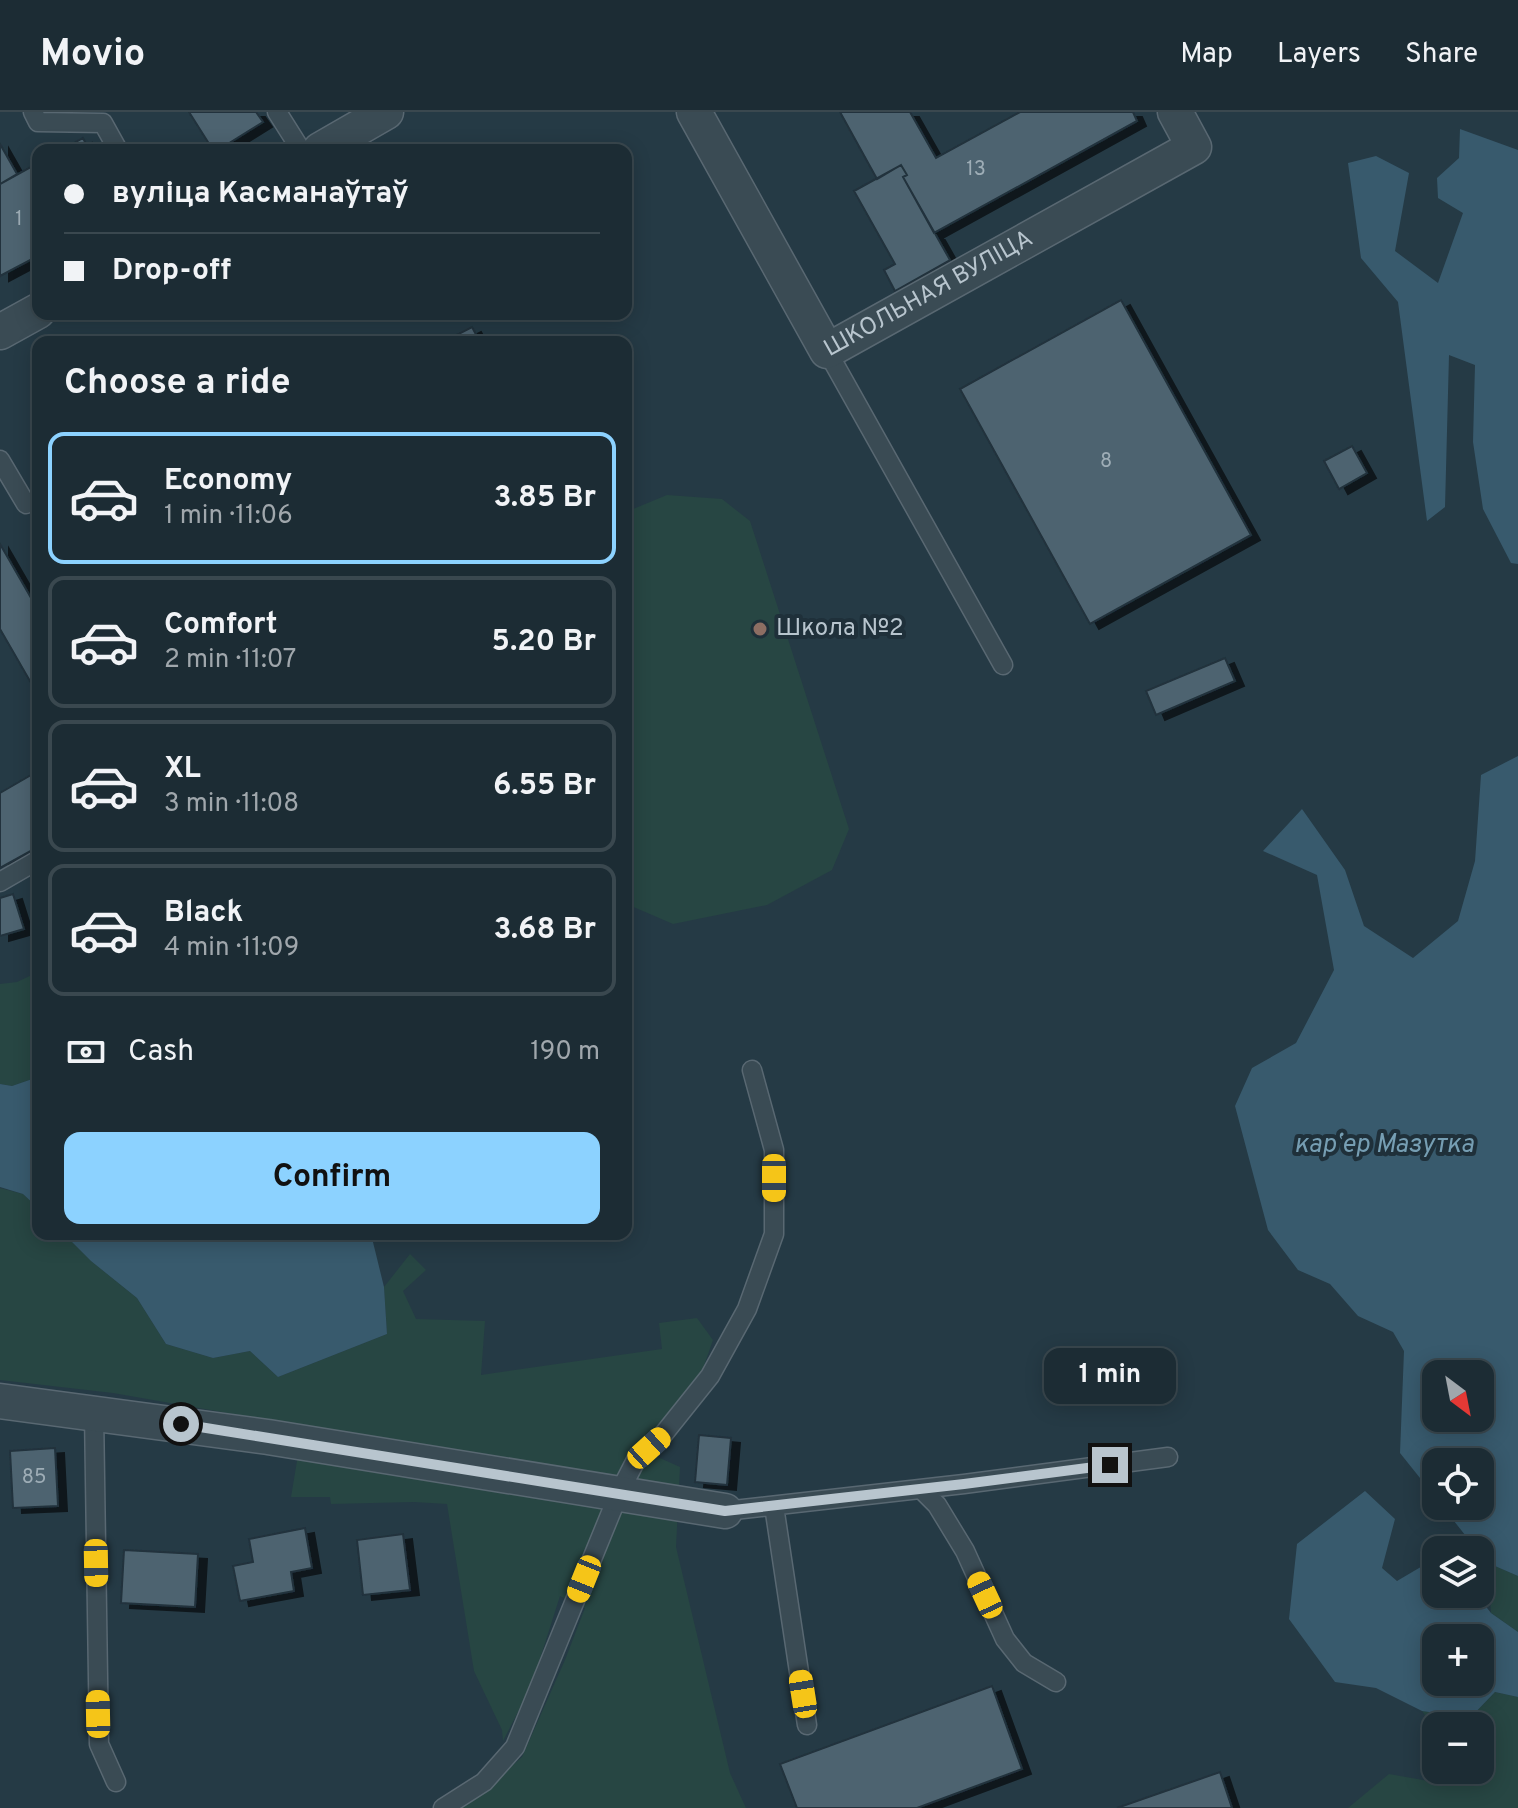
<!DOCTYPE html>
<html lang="en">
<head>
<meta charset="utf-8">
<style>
	:root { --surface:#1c2c34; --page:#25343c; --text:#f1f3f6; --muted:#a0a7ac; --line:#3a484f; --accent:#8cd2ff }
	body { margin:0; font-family:Overpass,sans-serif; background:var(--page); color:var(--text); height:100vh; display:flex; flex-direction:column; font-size:30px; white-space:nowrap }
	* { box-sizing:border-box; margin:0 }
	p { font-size:26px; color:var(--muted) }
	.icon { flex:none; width:44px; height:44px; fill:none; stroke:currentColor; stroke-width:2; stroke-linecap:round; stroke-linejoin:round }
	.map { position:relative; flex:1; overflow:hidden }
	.panel { position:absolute; left:32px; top:224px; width:600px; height:904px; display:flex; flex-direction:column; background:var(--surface); border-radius:16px; box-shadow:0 4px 20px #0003,0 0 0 2px var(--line) }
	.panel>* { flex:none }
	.banner { position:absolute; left:32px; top:32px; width:600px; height:176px; border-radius:16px; box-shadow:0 4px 20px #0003,0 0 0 2px var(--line); display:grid; align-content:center; height:176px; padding:0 32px; background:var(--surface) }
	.needle { width:52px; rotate:148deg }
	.tools { position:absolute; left:1422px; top:1248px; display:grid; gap:16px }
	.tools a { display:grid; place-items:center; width:72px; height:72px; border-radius:16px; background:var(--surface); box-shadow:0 4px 20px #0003,0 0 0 2px var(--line); font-size:40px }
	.end { position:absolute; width:36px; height:36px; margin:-18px; border:10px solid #b8c5ce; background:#111; box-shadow:0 0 0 4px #111 }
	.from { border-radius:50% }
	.bubble { position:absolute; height:56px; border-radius:16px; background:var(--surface); box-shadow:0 4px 20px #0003,0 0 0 2px var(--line); font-size:26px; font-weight:700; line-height:56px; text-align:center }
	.car { position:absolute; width:24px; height:48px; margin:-24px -12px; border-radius:10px; box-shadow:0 0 6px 2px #0007; background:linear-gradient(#f5c518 24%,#345 0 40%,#f5c518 0 76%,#345 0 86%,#f5c518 0) }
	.banner b { display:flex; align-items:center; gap:28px; height:76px; font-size:30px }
	.banner b+b { border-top:2px solid var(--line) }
	.banner i { width:20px; height:20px; background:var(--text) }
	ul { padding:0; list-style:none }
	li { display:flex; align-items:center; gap:24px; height:132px; margin:0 16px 12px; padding:0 16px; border:4px solid var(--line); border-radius:16px }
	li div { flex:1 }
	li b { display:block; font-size:30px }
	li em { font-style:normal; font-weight:700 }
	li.on { border-color:var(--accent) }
	li>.icon { width:72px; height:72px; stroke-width:1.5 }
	h2 { padding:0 32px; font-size:36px; line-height:96px }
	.pay { display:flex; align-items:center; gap:20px; height:88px; padding:0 32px; font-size:30px }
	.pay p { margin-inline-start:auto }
	.button { display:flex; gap:16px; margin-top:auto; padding:16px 32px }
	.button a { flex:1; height:92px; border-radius:16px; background:var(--accent); color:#111; font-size:32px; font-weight:700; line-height:92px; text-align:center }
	header { display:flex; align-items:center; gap:48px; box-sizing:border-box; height:112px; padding:0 40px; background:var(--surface); border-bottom:2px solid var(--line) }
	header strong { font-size:38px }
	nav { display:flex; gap:44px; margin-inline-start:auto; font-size:28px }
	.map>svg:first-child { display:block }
</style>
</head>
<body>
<header>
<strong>Movio</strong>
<nav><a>Map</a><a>Layers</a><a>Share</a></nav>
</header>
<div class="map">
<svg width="1518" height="1696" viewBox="0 0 1518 1696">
	<defs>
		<filter id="shadow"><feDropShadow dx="9" dy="5" stdDeviation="0" flood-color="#0009"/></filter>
	</defs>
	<rect width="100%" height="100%" fill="#253a45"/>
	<!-- green -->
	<path fill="#274643" d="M667,383L722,387L750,409L849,717L832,758L767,793L673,812L629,793L626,785V400Z
		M38,860V965L12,974L0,972V872L17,870Z
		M0,1076L23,1082L38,1096V1122H64L91,1149L137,1186L166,1232L213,1246L250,1239L278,1265L387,1222L384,1175L410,1142L426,1158L403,1179L416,1207L485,1209L481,1263L662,1237L659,1211L697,1206L713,1228L701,1262L655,1317L633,1334L680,1355L676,1435L730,1661L746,1696H456L485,1678L522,1645L565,1548L585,1496L560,1484L531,1575L503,1629L502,1618L474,1559L447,1392L414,1390L331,1392L330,1385H291L299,1337L273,1309L113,1281L0,1268Z
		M1488,1451L1518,1464V1520L1491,1501Z
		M1495,1580L1518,1585V1696H1348L1389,1662L1434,1670L1438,1658H1480V1614H1436V1619L1422,1599L1470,1606Z"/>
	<!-- water -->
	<path fill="#385a6d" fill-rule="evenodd" d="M1460,17L1518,38V452L1511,451L1483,397L1473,330L1475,253L1449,243L1445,395L1427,409L1398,190L1361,146L1348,51L1376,44L1409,61L1395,139L1438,171L1463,101L1438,86L1437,66L1459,46Z
		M1518,644V1464L1488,1451L1480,1438H1477L1442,1394H1480V1350H1436V1386L1400,1341L1404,1239L1393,1220L1358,1204L1330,1172L1298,1158L1268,1118L1235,994L1252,956L1296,931L1334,858L1317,763L1263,739L1302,697L1345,758L1364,814L1413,846L1458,809L1475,749L1481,663ZM1436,1262H1480V1306H1436Z
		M38,965V1096L23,1082L0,1075V972L12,974Z
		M64,1122H371L384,1175L387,1222L278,1265L250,1239L213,1246L166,1232L137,1186L91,1149Z
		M1365,1379L1395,1407L1382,1456L1397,1469L1436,1446V1482H1476L1491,1501L1518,1520V1585L1495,1580L1470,1606L1422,1599L1376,1576L1335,1570L1289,1507L1297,1432ZM1480,1526V1570H1436V1526Z"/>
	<!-- building -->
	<path fill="#4e6470" stroke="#21323c" stroke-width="2" filter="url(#shadow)" d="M189,0H256L263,10L218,38H213Z
		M840,0H910L936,46L1020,0H1133L1137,9L934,121L903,65L907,63L901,53L877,67Z
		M83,26L89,38H62Z
		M0,32L17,62L0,72Z
		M38,51V144L0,164V72Z
		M901,53L907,63L903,65L950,148L895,179L884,158L895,152L854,79Z
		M1121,188L1251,423L1090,512L960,277Z
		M472,215L480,230H443Z
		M1352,334L1367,361L1339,377L1324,349Z
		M0,432L38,498V583L0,517Z
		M1225,546L1235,569L1156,603L1146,579Z
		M38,659V735L0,756V681Z
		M13,782L24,817L0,824V786Z
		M699,1323L731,1326L727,1373L695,1370Z
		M55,1336L58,1394L13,1396L10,1339Z
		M305,1416L312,1456L291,1460L294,1479L240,1489L233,1454L253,1450L249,1427Z
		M403,1422L410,1478L363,1483L357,1428Z
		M124,1438L198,1442L195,1495L121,1491Z
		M992,1574L1022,1657L917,1696H797L780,1652Z
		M1220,1660L1232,1696H1117Z"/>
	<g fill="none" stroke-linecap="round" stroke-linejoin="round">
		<defs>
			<path id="service" d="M33,0L38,10L103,11L118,38
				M277,0L301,38
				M827,239L1003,553
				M0,348L26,392
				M0,770L38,748
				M94,1300L99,1632L116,1670
				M921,1377L937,1393L965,1439L1005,1527L1024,1551L1056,1570
				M774,1394L807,1613
				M725,1399L964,1372L1168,1345
				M443,1696L484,1670L515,1635L619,1381L636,1348L662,1324L710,1264L747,1197L774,1122V1038L752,958"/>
			<g id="minor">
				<path id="s1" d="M694,0L827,239L1194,35L1175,0"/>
				<path d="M320,38L386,0"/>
				<path d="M0,220L38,199"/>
				<path d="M0,1289L268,1325L725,1399"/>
			</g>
		</defs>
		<!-- service casing -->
		<use href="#service" stroke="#596872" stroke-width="21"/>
		<!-- minor casing -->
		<use href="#minor" stroke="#596872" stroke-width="37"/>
		<!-- service -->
		<use href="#service" stroke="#3a4b54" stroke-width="18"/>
		<!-- minor -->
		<use href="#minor" stroke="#3a4b54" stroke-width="34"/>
	</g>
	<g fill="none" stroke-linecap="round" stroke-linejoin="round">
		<!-- route -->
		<path stroke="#b8c5ce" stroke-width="10" d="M181,1312L725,1399L964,1372L1110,1353"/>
	</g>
	<!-- markers -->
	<circle fill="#8d6e63" stroke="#1f303a" stroke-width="3" cx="760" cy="517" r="8"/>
	<g text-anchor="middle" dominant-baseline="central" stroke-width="8" stroke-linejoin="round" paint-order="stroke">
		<!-- number labels -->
		<g font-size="20" fill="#9eadb6">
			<text x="976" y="58">13</text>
			<text x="19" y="108">1</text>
			<text x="1106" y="350">8</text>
			<text x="34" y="1366">85</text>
		</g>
		<!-- street labels -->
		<g font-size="24" fill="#b8c5ce" stroke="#1f303a">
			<text stroke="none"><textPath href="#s1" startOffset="390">ШКОЛЬНАЯ ВУЛІЦА</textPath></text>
		</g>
		<!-- poi labels -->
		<g font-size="24" fill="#b8c5ce" stroke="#1f303a" text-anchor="start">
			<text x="776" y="517">Школа №2</text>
		</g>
		<!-- water labels -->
		<g font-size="26" font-style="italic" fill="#769eb3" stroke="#1f303a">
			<text x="1384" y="1033">карʼер Мазутка</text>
		</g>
	</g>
</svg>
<div class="tools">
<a><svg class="needle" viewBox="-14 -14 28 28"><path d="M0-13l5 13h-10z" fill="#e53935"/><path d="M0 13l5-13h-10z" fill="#a0a7ac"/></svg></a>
<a><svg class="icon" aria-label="locate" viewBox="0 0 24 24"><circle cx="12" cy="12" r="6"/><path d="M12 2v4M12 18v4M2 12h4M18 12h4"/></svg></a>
<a><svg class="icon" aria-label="layers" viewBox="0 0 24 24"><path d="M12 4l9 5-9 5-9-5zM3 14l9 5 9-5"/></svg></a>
<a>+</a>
<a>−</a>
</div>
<i class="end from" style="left:181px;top:1312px"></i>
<i class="end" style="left:1110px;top:1353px"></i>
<div class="bubble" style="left:1044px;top:1236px;width:132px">1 min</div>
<i class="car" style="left:774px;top:1066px;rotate:180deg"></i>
<i class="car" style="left:649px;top:1336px;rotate:48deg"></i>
<i class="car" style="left:96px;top:1451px;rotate:179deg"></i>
<i class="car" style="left:584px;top:1467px;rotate:202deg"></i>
<i class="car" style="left:985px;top:1483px;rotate:335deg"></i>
<i class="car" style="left:803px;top:1582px;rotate:351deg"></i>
<i class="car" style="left:98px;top:1602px;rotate:359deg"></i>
<div class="banner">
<b><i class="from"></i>вуліца Касманаўтаў</b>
<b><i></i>Drop-off</b>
</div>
<section class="panel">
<h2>Choose a ride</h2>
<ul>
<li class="on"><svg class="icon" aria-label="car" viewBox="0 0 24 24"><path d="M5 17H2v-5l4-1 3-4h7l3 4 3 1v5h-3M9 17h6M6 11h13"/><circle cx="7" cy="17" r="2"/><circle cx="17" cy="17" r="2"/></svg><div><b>Economy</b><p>1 min · 11:06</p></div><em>3.85 Br</em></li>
<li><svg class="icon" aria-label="car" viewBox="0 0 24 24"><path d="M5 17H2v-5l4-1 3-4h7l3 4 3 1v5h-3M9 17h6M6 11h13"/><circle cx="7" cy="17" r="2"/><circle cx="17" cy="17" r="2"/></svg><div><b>Comfort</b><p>2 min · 11:07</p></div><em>5.20 Br</em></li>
<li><svg class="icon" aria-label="car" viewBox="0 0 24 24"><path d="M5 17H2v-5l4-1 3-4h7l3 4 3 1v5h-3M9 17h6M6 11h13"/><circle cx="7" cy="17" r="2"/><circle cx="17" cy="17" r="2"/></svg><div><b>XL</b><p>3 min · 11:08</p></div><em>6.55 Br</em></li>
<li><svg class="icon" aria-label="car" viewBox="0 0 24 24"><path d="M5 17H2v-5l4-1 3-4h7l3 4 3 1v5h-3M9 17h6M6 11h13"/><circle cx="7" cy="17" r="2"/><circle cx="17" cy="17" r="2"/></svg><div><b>Black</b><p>4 min · 11:09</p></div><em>3.68 Br</em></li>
</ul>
<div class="pay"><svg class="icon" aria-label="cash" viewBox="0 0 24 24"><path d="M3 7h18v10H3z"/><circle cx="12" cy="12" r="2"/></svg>Cash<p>190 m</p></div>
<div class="button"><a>Confirm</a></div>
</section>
</div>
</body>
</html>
